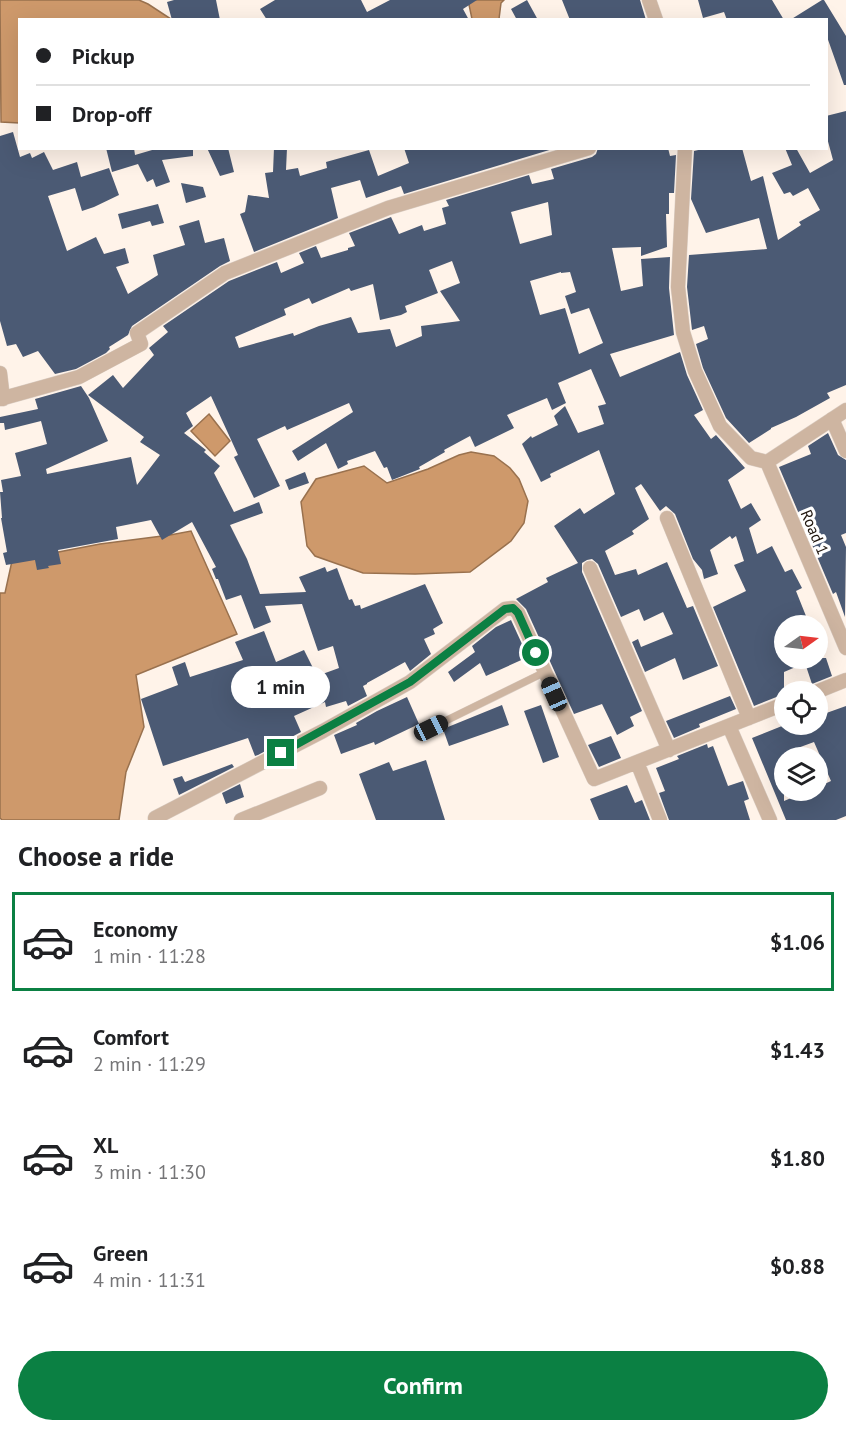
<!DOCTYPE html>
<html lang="en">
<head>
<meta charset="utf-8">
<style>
	:root { --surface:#fff; --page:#f6f6f6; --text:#202124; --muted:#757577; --line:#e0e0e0; --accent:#0b8043 }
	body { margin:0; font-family:"PT Sans",sans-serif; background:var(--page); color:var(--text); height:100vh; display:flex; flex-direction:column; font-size:22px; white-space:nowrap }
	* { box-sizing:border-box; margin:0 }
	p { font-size:20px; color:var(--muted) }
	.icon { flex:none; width:33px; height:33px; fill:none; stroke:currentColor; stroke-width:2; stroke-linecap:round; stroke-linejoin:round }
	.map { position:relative; height:820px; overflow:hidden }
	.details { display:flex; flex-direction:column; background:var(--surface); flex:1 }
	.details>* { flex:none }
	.top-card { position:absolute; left:18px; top:18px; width:810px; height:132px; border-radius:0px; box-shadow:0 6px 24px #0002; display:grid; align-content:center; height:132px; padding:0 18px; background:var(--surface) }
	.needle { width:39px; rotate:76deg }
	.controls { position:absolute; left:774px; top:615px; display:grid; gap:12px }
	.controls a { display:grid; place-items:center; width:54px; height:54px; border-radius:50%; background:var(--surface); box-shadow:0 6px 24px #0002; font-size:30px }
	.end { position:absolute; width:27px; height:27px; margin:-14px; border:8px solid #0b8043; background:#fff; box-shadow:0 0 0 3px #fff }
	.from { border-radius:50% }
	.bubble { position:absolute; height:42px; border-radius:21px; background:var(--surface); box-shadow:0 6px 24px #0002; font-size:20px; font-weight:600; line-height:42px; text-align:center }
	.car { position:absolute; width:18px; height:36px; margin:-18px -9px; border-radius:8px; box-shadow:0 0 4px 2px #0007; background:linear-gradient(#222 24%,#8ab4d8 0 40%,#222 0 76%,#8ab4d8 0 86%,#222 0) }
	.top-card b { display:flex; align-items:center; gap:21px; height:57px; font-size:22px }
	.top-card b+b { border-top:2px solid var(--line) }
	.top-card i { width:15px; height:15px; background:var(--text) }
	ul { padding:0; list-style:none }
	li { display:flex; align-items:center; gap:18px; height:99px; margin:0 12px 9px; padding:0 6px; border:3px solid transparent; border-radius:0px }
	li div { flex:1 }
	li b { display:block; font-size:22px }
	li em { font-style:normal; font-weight:600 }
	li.active { border-color:var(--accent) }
	li>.icon { width:54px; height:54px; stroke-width:1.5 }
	h2 { padding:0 18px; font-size:27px; line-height:72px }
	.action { display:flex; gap:12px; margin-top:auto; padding:12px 18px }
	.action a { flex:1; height:69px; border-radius:36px; background:var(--accent); color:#fff; font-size:24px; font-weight:600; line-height:69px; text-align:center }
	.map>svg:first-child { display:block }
</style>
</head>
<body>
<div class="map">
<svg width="846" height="820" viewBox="0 0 846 820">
	<rect width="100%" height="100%" fill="#fff3e9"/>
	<!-- water -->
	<path fill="#ce996b" stroke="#99714e" stroke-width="1.5" d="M0,0H139L148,4L171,19L20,20L19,123L1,122Z
		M468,0H504L501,3L499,19H472Z
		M209,414L230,441L215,456L191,431Z
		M471,452L494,456L510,468L519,479L528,501L524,523L511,541L470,572L415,574L363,573L315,556L307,546L301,502L316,479L364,466L387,483L428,469L459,455Z
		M191,531L237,634L136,675L144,727L126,772L119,820H2L0,818V593H5L12,561L100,544L170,535Z"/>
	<!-- building -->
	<path fill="#4b5a74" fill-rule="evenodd" d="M174,0H216L220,20H172L167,2Z
		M275,0H361L367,12L390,0H477L463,9L469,20H267L260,9Z
		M527,0L538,20H517L511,9Z
		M562,0H640L646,20H570Z
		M698,0H772L784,20H727L724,12L703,18Z
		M822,0H824L846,36V85H844L826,34V20H790Z
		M846,111V385L827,393L830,398L796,417L771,428V429L749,443L726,418L703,368L696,344L708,339L704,326L692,330L687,287L689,255L767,249L759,218L706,233L691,199L694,151L707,148H742L751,181L763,176L778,240L801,225L799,222L820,210L808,188L793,196L790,192L784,194L772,173L792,165L785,148H796L810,173L833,160L826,134V116Z
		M13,132L20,157L30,153L32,158L44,152L53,170L77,162L81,177L109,168L119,195L94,207L82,211L75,188L48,196L67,251L96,237L104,254L125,248L129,263L116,267L128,294L158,275L153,255L185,245L179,226L199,220L205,243L224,238L230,261L220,266L132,326L128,335L109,347L110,349L106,353L76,369L55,374L38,351L23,357L16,344L7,346L0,321V136Z
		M106,148H134L135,155L159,148H193V156L162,160L170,182L156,187L153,179L147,182L138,164L112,172Z
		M207,148H228L234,172L220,176Z
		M274,148H287L286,170L298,168L300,176L327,168L326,162L369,150L378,176L409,163L404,148H556L404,194L401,186L366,198L360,180L331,188L338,218L254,252L240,214L245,212L248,195L269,198L265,173L273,172Z
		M598,148H668L670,156L676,155L674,193H669V214H666L667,247L641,256V247L612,248L621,291L643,286L641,259L670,257L669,288L674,335L610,354L620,377L680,352L687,375L703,410L694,415L711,439L716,435L745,468L728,480L741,509L751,503L761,520L749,528L757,554L772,546L785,572L792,569L802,588L796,591L810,626H784V658H826L832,676L812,684L805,663L784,672V694L754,706L713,607L746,591L734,565L744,561L736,536L732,539L730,536L710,550L718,574L704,579L702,570L693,559L675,514L666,506L660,511L641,484L635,488L649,519L632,531L634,534L605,551L615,575L636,569L638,575L667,562L687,608L693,606L718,666L683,680L675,658L645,672L632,642L638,639L641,647L673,634L663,612L644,621L639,609L621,617L598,564L592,559L587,560L582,563V572L642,711L630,717L634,726L617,735L602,704L574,714L526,609L516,599L548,582L546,578L578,563L554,526L580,508L584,514L615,494L599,450L550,474L551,477L541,482L522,444L531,436L532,438L558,425L554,416L565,406L578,433L604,424L598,406L606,404L591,369L558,383L566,403L552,410L547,398L507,415L514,428L475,447L470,436L444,450L445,452L419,467L420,469L392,480L387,467L384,468L375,451L347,461L348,464L338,469L326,443L298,461L292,451L353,412L349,403L287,430L285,426L257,439L280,486L254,498L234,457L238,455L211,396L186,413L193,426L184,433L206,450L204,452L220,466L214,473L234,512L259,502L263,513L230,525L247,559L260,594L306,592L299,577L325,567L327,572L337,568L349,600L352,599L355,606L360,605L361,609L425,584L443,623L433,629L435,634L424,639L431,654L410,671L405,662L367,683V684L363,686L367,696L348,706L346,701L326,707L325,702L294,716L301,732L258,755L255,756L248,738L163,766L141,699L178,685L172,667L185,662L190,677L243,660L235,642L264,631L276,662L304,650L317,676L339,668L333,646L318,651L302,604L265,606L271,622L254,629L241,595L226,600L218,579H216L212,569L216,567L192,522L162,540L151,520L116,527L118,539L58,550L61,564L48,566L49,568L37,570L35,560L6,565L3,553L7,552L1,518H2L0,492H3L1,480L21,476L15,453L47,444L41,421L5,430L4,423H0V417L38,409L35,399L81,386L89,398L108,441L46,469L47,474L131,457L137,485L160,455L140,442L144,437L88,395L113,375L123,388L154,355L149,348L168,332L163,326L229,281L277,262L281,273L304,263L299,253L316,246L321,258L348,250V248L355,246L349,233L391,217L399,234L422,225L424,231L446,224L442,208L449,206L446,200L529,175L532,184L554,179L551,169L592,157L596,154ZM548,202L552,235L520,244L511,212ZM452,261L460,283L440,291L460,321L421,326L422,336L396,347L390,329L358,333L351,317L319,326L294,336L293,333L239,348L235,337L286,315L284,309L309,298L312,304L349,288L351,291L373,284L380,320L401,315L407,312L405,306L438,293L429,270ZM561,272V273L570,272L576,292L565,296L571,314L589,308L603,343L579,354L565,308L540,315L530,281Z
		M181,183L203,187L206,197L186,203Z
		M158,204L164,223L152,226L150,221L122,229L118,214Z
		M828,433L838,455L846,460V533L841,535L846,547L845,617L836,592L833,594L779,467L811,454L808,446Z
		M305,472L309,483L289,490L285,480Z
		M511,620L528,657L486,676L480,663L454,682L448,672L475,652L472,646L496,627Z
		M730,696L736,709L699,724L700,727L674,738L666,721Z
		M407,697L419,724L375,745L374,742L341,754L334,735L357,725L356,723L377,711Z
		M502,705L509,725L449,746L443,729Z
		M541,705L559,757L543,763L524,711Z
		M846,706V816L836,820H786L752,738L787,724H818V716ZM814,742L831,781L818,787V790H810L784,801V753Z
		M611,736L621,758L599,767L588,745Z
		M707,744L708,748L713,746L728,786L743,781L749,799L744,801L750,820H669L659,793L665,791L656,768L679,759L677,756Z
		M426,760L445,820H376L359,774L389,762L393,771Z
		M232,764L234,767L179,795L173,779L182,776L185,782Z
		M240,784L244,797L226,804L222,793Z
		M627,785L635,803L642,800L650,820H599L590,799Z"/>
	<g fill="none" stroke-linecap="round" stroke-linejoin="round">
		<defs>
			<path id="lane" d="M431,728L545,672"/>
			<path id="street" d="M649,0L656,20
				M685,148L678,287L683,332L695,371L720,426L751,458L767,462
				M0,373L3,399
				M0,399L79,377L141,344L137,333L225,273L388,208L589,148
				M832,419L846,451
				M767,462L846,648
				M767,462L846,410
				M667,518L749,718
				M590,568L669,750
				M816,692L846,680
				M729,726L770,820
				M637,762L660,820
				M155,818L323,731L410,682L505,609L513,608L518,613L594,779L784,704
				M241,820L320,788"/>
		</defs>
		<!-- lane casing -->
		<use href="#lane" stroke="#dbcfc6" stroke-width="8"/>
		<!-- street casing -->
		<use href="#street" stroke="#dbcfc6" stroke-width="15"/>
		<!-- lane -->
		<use href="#lane" stroke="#ceb5a1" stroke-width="7"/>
		<!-- street -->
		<use href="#street" stroke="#ceb5a1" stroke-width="14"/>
	</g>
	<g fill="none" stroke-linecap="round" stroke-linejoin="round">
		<!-- route -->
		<path stroke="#0b8043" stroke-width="8" d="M281,753L410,682L505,609L513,608L518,613L536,653"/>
	</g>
	<g text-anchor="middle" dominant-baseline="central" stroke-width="6" stroke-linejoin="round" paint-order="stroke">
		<!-- street labels -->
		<g font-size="16" fill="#1e140c" stroke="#fff">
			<text transform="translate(815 532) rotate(67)">Road 1</text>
		</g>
	</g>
</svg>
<div class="controls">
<a><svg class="needle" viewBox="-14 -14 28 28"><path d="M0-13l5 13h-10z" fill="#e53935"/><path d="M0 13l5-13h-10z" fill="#757577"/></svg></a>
<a><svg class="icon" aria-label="locate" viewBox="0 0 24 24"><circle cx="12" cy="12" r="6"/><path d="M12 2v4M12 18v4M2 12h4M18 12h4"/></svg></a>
<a><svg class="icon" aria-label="layers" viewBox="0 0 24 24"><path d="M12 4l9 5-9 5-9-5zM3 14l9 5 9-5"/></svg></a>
</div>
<i class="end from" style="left:536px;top:653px"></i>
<i class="end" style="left:281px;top:753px"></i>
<div class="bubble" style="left:231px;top:666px;width:99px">1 min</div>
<i class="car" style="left:554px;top:694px;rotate:336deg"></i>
<i class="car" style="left:431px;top:728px;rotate:64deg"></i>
<div class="top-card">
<b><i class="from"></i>Pickup</b>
<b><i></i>Drop-off</b>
</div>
</div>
<section class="details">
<h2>Choose a ride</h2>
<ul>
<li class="active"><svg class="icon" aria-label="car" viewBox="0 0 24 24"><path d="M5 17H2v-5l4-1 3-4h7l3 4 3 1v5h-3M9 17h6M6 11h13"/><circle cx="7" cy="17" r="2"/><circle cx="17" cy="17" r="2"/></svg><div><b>Economy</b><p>1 min · 11:28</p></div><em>$1.06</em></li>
<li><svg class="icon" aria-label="car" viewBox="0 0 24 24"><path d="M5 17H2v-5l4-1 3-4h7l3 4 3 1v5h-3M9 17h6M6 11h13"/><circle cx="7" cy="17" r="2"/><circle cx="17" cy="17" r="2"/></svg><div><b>Comfort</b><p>2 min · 11:29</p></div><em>$1.43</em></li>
<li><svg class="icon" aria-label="car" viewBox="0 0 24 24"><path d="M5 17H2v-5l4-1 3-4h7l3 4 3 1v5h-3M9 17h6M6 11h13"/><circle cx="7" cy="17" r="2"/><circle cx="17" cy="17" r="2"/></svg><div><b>XL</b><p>3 min · 11:30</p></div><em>$1.80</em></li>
<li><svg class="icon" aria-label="car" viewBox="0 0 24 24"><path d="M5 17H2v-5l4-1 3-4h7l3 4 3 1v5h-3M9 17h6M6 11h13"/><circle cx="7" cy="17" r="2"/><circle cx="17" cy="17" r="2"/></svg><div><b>Green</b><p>4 min · 11:31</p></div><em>$0.88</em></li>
</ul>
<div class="action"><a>Confirm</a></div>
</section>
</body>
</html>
